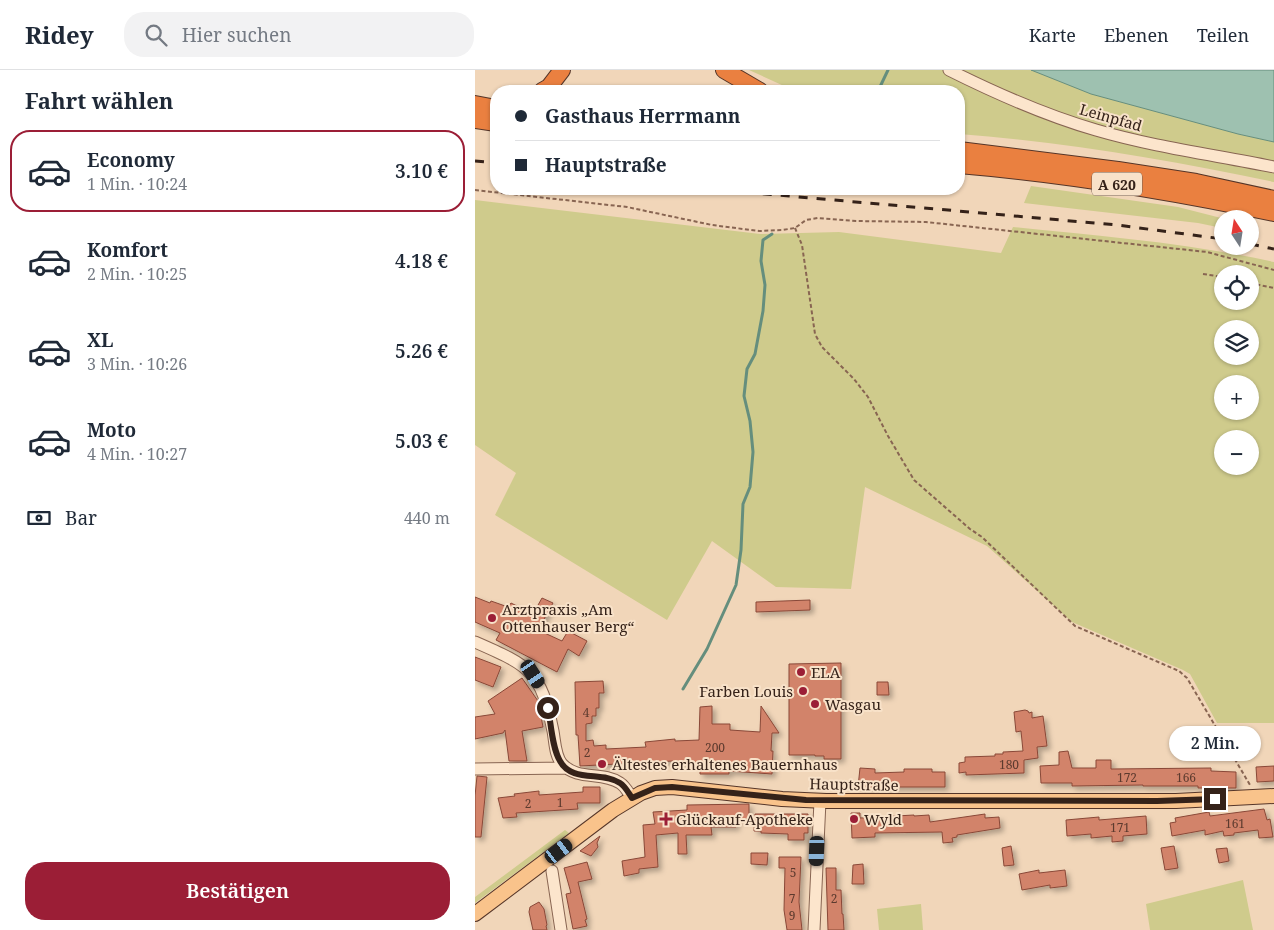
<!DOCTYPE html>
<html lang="de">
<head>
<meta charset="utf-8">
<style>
	:root { --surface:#fff; --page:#f2f2f3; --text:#1f2937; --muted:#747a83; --line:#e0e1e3; --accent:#9b1e36 }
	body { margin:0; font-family:"Noto Serif",serif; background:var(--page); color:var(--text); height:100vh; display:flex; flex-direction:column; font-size:19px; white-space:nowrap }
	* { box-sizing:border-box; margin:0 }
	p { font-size:16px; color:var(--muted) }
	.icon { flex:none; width:28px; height:28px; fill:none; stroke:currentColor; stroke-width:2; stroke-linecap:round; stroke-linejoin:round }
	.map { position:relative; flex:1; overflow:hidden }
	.details { display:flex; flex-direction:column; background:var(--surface); width:475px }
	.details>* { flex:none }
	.hud { position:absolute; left:15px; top:15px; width:475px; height:110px; border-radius:20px; box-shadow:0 1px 4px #0004; display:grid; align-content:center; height:110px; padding:0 25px; background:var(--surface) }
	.needle { width:32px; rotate:348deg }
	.buttons { position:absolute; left:739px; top:140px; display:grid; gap:10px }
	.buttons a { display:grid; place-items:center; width:45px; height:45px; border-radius:50%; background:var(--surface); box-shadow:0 1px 4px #0004; font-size:25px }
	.end { position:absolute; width:22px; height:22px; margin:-11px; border:6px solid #352219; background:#fff; box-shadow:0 0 0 2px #fff }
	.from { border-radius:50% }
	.bubble { position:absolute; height:35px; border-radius:18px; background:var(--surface); box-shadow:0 1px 4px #0004; font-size:16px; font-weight:600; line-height:35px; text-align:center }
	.car { position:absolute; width:15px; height:30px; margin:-15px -8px; border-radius:6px; box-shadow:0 0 4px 1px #0007; background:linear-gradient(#222 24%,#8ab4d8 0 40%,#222 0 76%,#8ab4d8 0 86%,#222 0) }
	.hud b { display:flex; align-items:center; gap:18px; height:48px; font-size:19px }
	.hud b+b { border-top:1px solid var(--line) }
	.hud i { width:12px; height:12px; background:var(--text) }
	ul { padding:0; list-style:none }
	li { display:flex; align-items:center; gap:15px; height:82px; margin:0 10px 8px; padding:0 15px; border:2px solid transparent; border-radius:20px }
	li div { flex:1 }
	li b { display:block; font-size:19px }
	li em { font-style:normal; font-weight:600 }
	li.current { border-color:var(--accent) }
	li>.icon { width:45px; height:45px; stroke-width:1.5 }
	h2 { padding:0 25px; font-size:22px; line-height:60px }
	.pay { display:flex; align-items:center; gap:12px; height:55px; padding:0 25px; font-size:19px }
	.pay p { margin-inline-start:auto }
	.primary-button { display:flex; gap:10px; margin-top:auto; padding:10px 25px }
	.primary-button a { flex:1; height:58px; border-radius:20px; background:var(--accent); color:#fff; font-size:20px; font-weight:600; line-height:58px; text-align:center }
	header { display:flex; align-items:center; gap:30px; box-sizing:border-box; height:70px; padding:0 25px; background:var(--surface); border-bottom:1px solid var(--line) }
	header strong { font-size:24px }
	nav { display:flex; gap:28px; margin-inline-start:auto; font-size:18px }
	.search { width:350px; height:45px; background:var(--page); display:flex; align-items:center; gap:12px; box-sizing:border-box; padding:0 18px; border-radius:20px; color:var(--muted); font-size:19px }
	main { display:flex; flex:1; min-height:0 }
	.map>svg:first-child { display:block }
</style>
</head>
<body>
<header>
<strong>Ridey</strong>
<div class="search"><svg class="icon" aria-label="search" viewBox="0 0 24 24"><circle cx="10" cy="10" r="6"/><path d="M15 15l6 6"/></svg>Hier suchen</div>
<nav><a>Karte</a><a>Ebenen</a><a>Teilen</a></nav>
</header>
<main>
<section class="details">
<h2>Fahrt wählen</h2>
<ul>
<li class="current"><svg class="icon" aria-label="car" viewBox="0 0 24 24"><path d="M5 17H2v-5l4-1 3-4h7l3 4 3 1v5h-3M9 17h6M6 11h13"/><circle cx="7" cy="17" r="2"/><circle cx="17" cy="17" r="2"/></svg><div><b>Economy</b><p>1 Min. · 10:24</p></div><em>3.10 €</em></li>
<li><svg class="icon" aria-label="car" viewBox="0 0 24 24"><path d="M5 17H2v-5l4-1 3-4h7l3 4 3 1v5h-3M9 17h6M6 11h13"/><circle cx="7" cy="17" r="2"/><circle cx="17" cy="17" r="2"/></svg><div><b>Komfort</b><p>2 Min. · 10:25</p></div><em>4.18 €</em></li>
<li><svg class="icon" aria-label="car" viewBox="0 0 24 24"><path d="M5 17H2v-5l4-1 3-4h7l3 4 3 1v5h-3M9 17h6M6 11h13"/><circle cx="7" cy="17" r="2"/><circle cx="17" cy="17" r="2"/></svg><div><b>XL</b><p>3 Min. · 10:26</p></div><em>5.26 €</em></li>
<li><svg class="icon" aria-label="car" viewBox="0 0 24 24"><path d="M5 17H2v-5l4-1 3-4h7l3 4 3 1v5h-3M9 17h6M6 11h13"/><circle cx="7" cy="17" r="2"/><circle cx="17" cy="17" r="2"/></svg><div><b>Moto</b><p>4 Min. · 10:27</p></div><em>5.03 €</em></li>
</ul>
<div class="pay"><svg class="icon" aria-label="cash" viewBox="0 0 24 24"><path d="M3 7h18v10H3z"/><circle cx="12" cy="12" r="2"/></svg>Bar<p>440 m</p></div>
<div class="primary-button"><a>Bestätigen</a></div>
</section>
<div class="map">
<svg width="799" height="860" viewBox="0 0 799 860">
	<defs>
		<filter id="shadow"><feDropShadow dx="3.5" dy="3.5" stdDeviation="2.5" flood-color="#0004"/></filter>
	</defs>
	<rect width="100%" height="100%" fill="#f1d6b9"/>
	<!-- green -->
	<path fill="#cfcb8c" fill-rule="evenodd" d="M274,0H556L616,24L763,64L799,72V112C695,90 590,72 484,64V21H320Z
		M556,116L703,137L750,149H748L747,158L723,153L549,133Z
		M0,130L285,164L364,162L526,183L538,157C626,166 713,173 799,192V653H742L715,604L708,600L597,552L512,476L390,417L376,519L301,517L237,471L192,550L20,445L41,403L0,375ZM748,204H775V231H748ZM748,259H775V286H748ZM748,314H775V341H748ZM748,369H775V396H748Z
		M90,760L94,763L0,833V827Z
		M768,810L778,860H675L671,834Z
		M446,834L448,860H404L402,839Z"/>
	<!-- water -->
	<path fill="#9ec1b0" stroke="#658e7d" d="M556,0H799V72L763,64L616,24Z"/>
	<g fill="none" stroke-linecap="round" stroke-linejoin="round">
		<!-- stream -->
		<path stroke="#658e7d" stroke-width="3" d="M403,21L413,0
			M208,619L232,579L261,515L266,480L268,434L275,417L278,382L275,351L269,326L272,299L280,284L288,241L290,215L286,191L288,170L297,164"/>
	</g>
	<!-- building -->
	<path fill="#d2836b" stroke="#894837" filter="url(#shadow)" d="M0,527L15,533L16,531L33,537L36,533L58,544L67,528L78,533L63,560L87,571L93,561L112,571L104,586L93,579L82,602L21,570L25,563L0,552Z
		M335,530V540L281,542V532Z
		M0,587L26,597L18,617L0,610Z
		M366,593V689H349V686H340V685H314V594Z
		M47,608L63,631L68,657L47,661L52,691H34L30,660L28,663L0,669V647L20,644L13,631Z
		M128,611L129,623H124V638H121V646H117V653L111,654V671L118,670L119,676L131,675V679L171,677L170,672L200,669V671L224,670L225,637L237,636V654H255V660L285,662L286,636L304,663H297L296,681H298L297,704L254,701V704H225V692L198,693V691L105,696L103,665H101L100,612Z
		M402,612H413L414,625H402Z
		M550,640L553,641L554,643L557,642V648L568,646L572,676L562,677L563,688L549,690V703L491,705V702L484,703V693L490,692V687L520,686V684H528V682L548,681L546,661L541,662L539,642Z
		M593,681L597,698H621V690H636V699L736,698V701L761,702V718H723V716H668V715L597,716V713H566L565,696L584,695V682Z
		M799,696V711L782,712L781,697Z
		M385,698L400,699V703L429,702V699H457V702H470V717H383Z
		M2,706L12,707L6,767H0V726Z
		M108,717H125V733H102L103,739L41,743L42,747L28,748L23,728L40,726L39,724L64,721V725L108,722Z
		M274,734V749H261V757H236L237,765H211L212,784H203V763L181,765L183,797L164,799V803L149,806L147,791L170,787L168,755L180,754L178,742L212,740V735Z
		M789,739L792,750L795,749L798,767L784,768L783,760L759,763V765L749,766L748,761L730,765V760L697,766L695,753L701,752L700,748L734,742L735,746Z
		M376,743H385V748L439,745V746L454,745L455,752L510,744V748L524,747L525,758L482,765V767L477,768L478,772L468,773L467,762L400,763V767L377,768Z
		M280,744H333V763H329V770H313V764L286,763V761H279Z
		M671,746L672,764L648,766V771L637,772V766L616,768V764L592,766L591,750L624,747V750Z
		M125,766L122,773L123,777L116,786L105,781Z
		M536,776L539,795L529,796L527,778Z
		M699,776L703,798L690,800L686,778Z
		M752,778L754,791L744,793L741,779Z
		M276,783H293L292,795L276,794Z
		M304,787H326L324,832L327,860H312L309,840L310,798H304Z
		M112,792L117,809L103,812L112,849L110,850L112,856L98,859L91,824L96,823L89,798Z
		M388,794L389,814H377L378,795Z
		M351,798H361V820H366L367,844H368L369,860H353Z
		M564,800V803L590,800L592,816L575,818V815L547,820L544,804Z
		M64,832L69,839L72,855L71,856L72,860H58L54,842L55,837Z"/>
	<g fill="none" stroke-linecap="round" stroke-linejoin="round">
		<defs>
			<path id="minor" d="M474,0C522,24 569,45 621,60C679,77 740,85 799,97
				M0,572C55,596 66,601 78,661C80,672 80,686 87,694C103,711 127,701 145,713C150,716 153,722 157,728
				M0,699L91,698
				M77,801L86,860
				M339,860L345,731"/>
			<path id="major" d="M0,844L138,740L166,723L180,718L197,717L307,729L351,731H701L799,726"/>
			<path id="highway" d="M249,0L285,21
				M67,21L74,17L87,0
				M0,34L21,38
				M0,50L21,53
				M484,80L643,100L721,112L799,129
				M484,95C590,104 695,121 799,143"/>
		</defs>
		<!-- minor casing -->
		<use href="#minor" stroke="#886552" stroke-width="13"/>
		<!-- major casing -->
		<use href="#major" stroke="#553528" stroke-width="16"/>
		<!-- highway casing -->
		<use href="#highway" stroke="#553528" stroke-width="18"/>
		<!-- path -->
		<path stroke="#886552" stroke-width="2" stroke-dasharray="4 2.5" stroke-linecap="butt" d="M0,120L152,137L237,155L284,161L307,160L320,158L331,150L343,148L381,151L451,152L732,182L799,200
			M320,158L327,175L340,264L347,277L379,309L393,327L413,366L439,410L495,459L507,467L600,556L704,601L712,608L775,715
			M728,204L748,207
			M775,213L799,218"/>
		<!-- minor -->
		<use href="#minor" stroke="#fce5cc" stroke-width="11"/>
		<!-- major -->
		<use href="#major" stroke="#f9c38b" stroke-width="14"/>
		<!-- highway -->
		<use href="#highway" stroke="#ea8040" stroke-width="16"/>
		<!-- rail -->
		<path stroke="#352219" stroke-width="3" stroke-dasharray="9 9" stroke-linecap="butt" d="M0,91L21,93
			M234,119L642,155L748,169
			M775,174L799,179"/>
	</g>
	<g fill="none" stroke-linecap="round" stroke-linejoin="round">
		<!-- route -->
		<path stroke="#352219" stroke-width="6" d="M73,638C76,653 77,678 85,691C97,713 127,701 145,713C150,716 153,722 157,728L180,718L197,717L331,730L682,731L740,729"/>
	</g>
	<!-- markers -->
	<g fill="#9b1e36" stroke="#f8e2c9" stroke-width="2">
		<circle cx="17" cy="548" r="5"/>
		<circle cx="326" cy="602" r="5"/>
		<circle cx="328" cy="621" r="5"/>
		<circle cx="340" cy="634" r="5"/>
		<circle cx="127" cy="694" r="5"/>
		<path d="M188.5 741.5h5v5h5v5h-5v5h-5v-5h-5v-5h5z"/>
		<circle cx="379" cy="749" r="5"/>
	</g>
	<g text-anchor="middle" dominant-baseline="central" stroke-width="4" stroke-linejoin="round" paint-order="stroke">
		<!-- number labels -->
		<g font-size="12" fill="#5c3a2e">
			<text x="111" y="642">4</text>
			<text x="240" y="677">200</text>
			<text x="112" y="682">2</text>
			<text x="534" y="694">180</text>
			<text x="652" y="707">172</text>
			<text x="711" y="707">166</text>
			<text x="85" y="732">1</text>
			<text x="53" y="733">2</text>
			<text x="760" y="753">161</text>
			<text x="645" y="757">171</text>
			<text x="318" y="802">5</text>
			<text x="317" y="828">7</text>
			<text x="359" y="828">2</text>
			<text x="317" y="845">9</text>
		</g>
		<!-- shield labels -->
		<rect fill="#f8e2c9" stroke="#705c4e" stroke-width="1" x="617" y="102.5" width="50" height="23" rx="4"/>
		<g font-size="14" font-weight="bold" fill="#352219">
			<text x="642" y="114">A 620</text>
		</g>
		<!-- street labels -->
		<g font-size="15" fill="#352219" stroke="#f8e2c9">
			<text transform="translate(636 47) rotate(16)">Leinpfad</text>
			<text transform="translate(379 714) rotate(1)">Hauptstraße</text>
		</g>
		<!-- poi labels -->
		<g font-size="15" fill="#352219" stroke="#f8e2c9" text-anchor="start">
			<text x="27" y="539">Arztpraxis „Am<tspan x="27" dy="17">Ottenhauser Berg“</tspan></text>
			<text x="336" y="602">ELA</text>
			<text x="318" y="621" text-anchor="end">Farben Louis</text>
			<text x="350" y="634">Wasgau</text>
			<text x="137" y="694">Ältestes erhaltenes Bauernhaus</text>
			<text x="201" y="749">Glückauf-Apotheke</text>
			<text x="389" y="749">Wyld</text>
		</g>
	</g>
</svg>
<div class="buttons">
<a><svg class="needle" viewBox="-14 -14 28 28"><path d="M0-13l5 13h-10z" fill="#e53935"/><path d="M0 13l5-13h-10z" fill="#747a83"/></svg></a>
<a><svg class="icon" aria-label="locate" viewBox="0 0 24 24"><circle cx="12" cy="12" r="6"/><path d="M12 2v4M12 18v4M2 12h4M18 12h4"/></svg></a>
<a><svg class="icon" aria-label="layers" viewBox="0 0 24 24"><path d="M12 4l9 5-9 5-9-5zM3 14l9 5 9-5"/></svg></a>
<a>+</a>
<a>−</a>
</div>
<i class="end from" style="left:73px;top:638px"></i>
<i class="end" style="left:740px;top:729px"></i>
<div class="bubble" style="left:694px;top:656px;width:92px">2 Min.</div>
<i class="car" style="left:58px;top:604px;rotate:147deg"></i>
<i class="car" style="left:84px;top:781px;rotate:53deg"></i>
<i class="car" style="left:342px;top:781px;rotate:182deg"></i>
<div class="hud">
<b><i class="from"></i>Gasthaus Herrmann</b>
<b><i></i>Hauptstraße</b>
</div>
</div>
</main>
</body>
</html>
